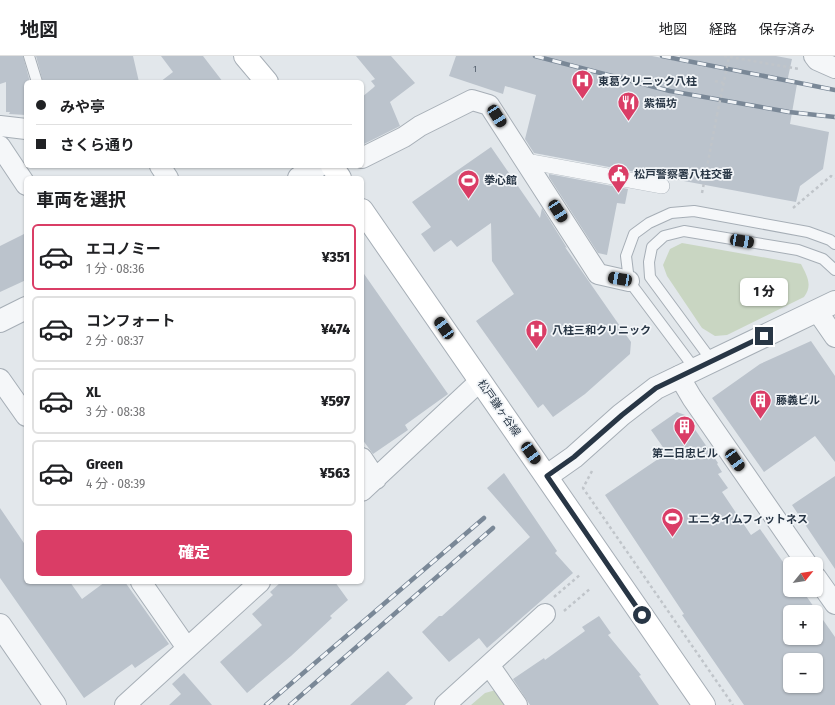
<!DOCTYPE html>
<html lang="ja">
<head>
<meta charset="utf-8">
<style>
	:root { --surface:#fff; --page:#f6f6f6; --text:#202124; --muted:#757577; --line:#e0e0e0; --accent:#da3d66 }
	body { margin:0; font-family:"Fira Sans Condensed","Noto Sans JP",sans-serif; background:var(--page); color:var(--text); height:100vh; display:flex; flex-direction:column; font-size:15px; white-space:nowrap }
	* { box-sizing:border-box; margin:0 }
	p { font-size:13px; color:var(--muted) }
	.icon { flex:none; width:22px; height:22px; fill:none; stroke:currentColor; stroke-width:2; stroke-linecap:round; stroke-linejoin:round }
	.map { position:relative; flex:1; overflow:hidden }
	.sheet { position:absolute; left:24px; top:120px; width:340px; height:408px; display:flex; flex-direction:column; background:var(--surface); border-radius:6px; box-shadow:0 1px 3px #0004 }
	.sheet>* { flex:none }
	.banner { position:absolute; left:24px; top:24px; width:340px; height:88px; border-radius:6px; box-shadow:0 1px 3px #0004; display:grid; align-content:center; height:88px; padding:0 12px; background:var(--surface) }
	.needle { width:26px; rotate:60deg }
	.fabs { position:absolute; left:783px; top:501px; display:grid; gap:8px }
	.fabs a { display:grid; place-items:center; width:40px; height:40px; border-radius:6px; background:var(--surface); box-shadow:0 1px 3px #0004; font-size:20px }
	.end { position:absolute; width:18px; height:18px; margin:-9px; border:5px solid #283645; background:#fff; box-shadow:0 0 0 2px #fff }
	.from { border-radius:50% }
	.bubble { position:absolute; height:28px; border-radius:6px; background:var(--surface); box-shadow:0 1px 3px #0004; font-size:13px; font-weight:800; line-height:28px; text-align:center }
	.car { position:absolute; width:12px; height:24px; margin:-12px -6px; border-radius:5px; box-shadow:0 0 3px 1px #0007; background:linear-gradient(#222 24%,#8ab4d8 0 40%,#222 0 76%,#8ab4d8 0 86%,#222 0) }
	.banner b { display:flex; align-items:center; gap:14px; height:38px; font-size:15px }
	.banner b+b { border-top:1px solid var(--line) }
	.banner i { width:10px; height:10px; background:var(--text) }
	ul { padding:0; list-style:none }
	li { display:flex; align-items:center; gap:12px; height:66px; margin:0 8px 6px; padding:0 4px; border:2px solid var(--line); border-radius:6px }
	li div { flex:1 }
	li b { display:block; font-size:15px }
	li em { font-style:normal; font-weight:800 }
	li.on { border-color:var(--accent) }
	li>.icon { width:36px; height:36px; stroke-width:1.5 }
	h2 { padding:0 12px; font-size:18px; line-height:48px }
	.action { display:flex; gap:8px; margin-top:auto; padding:8px 12px }
	.action a { flex:1; height:46px; border-radius:6px; background:var(--accent); color:#fff; font-size:16px; font-weight:800; line-height:46px; text-align:center }
	header { display:flex; align-items:center; gap:24px; box-sizing:border-box; height:56px; padding:0 20px; background:var(--surface); border-bottom:1px solid var(--line) }
	header strong { font-size:19px }
	nav { display:flex; gap:22px; margin-inline-start:auto; font-size:14px }
	.map>svg:first-child { display:block }
</style>
</head>
<body>
<header>
<strong>地図</strong>
<nav><a>地図</a><a>経路</a><a>保存済み</a></nav>
</header>
<div class="map">
<svg width="835" height="649" viewBox="0 0 835 649">
	<rect width="100%" height="100%" fill="#e2e7eb"/>
	<!-- green -->
	<path fill="#c9d6c2" d="M682,187L801,208C807,220 813,229 804,241L727,279L715,280L702,272L667,220L663,209L670,193Z
		M496,634L506,649H471L485,637Z"/>
	<!-- building -->
	<path fill="#bbc3cc" fill-rule="evenodd" d="M0,0H23L30,26H26V59L9,58L10,56H6V26L0,28Z
		M36,0H133L139,26H43Z
		M161,0H203L223,26H160L173,16Z
		M356,0H391L415,27L390,46L400,70L362,89V41L373,32L375,30L371,25L375,23Z
		M456,0H652L678,5L680,0H776L792,3L787,26L797,28L790,68L829,76L823,113L800,130L796,146L534,97L525,83L536,39L505,30L503,38L449,20Z
		M491,91L540,162L542,152L567,192L565,191L631,286L630,298L585,338L553,361L543,348L538,352L476,265L514,238L492,205L491,167L457,191L451,184L434,196L421,178L431,171L412,146Z
		M549,118L628,133L625,148L617,147L607,199L598,197L549,121Z
		M26,177V224L0,236V190Z
		M362,215L448,338L405,369L408,374L373,398L362,383Z
		M811,285L835,320V406L815,380L764,416L712,342L760,308Z
		M677,356L685,359L718,407L717,408L722,416L718,418L728,432L722,436L751,479L760,473L790,516V534H802L835,581V649H744L682,559L684,558L605,439L667,397L651,374ZM790,556H816V582H790ZM790,604H816V630H790Z
		M504,417L557,495L555,497L573,517L487,592L479,582L449,606L422,576L439,560H442L530,481L487,432Z
		M835,420V513L792,449Z
		M0,452L26,490V526H70L82,543L105,526H125L169,588L135,612L132,608L84,642L0,522Z
		M281,526H335L348,544L330,560L332,562L291,600L247,637L220,606L262,569L252,558L273,539L270,536Z
		M599,560L611,577L608,579L641,619L639,620L659,649H530L513,623L544,602L545,604L585,575L582,571Z
		M388,615L413,642L405,649H350Z
		M184,617L212,649H169L181,638L172,628Z"/>
	<g fill="none" stroke-linecap="round" stroke-linejoin="round">
		<defs>
			<path id="service" d="M29,0L37,26
				M712,305L650,221L649,206L652,191L664,180L684,175L798,194L823,203L835,214
				M695,313L629,225L626,200L634,178L649,167L671,157L694,155L808,176L830,184L835,188"/>
			<path id="pedestrian" d="M526,105L662,130"/>
			<path id="minor" d="M814,0L817,4L835,12
				M0,70L26,73
				M0,90L26,129
				M362,102L404,81L420,70L472,44L489,49L598,218L629,225
				M160,110L168,122
				M817,255L835,281
				M679,320L692,342L807,508
				M0,323L26,360
				M362,402L376,423
				M362,435L480,325
				M816,521L835,548
				M141,526L187,592
				M489,609L517,649
				M125,649L260,526
				M445,649L545,558"/>
			<path id="tertiary" d="M299,122L318,110
				M0,265L26,252
				M547,420L574,401L621,359L656,332L835,246
				M0,569L55,649"/>
			<path id="secondary" d="M245,0L267,26
				M332,110L340,122
				M362,154L704,649"/>
		</defs>
		<!-- service casing -->
		<use href="#service" stroke="#a6aeb6" stroke-width="12"/>
		<!-- pedestrian casing -->
		<use href="#pedestrian" stroke="#a6aeb6" stroke-width="16"/>
		<!-- minor casing -->
		<use href="#minor" stroke="#a6aeb6" stroke-width="22"/>
		<!-- tertiary casing -->
		<use href="#tertiary" stroke="#a6aeb6" stroke-width="24"/>
		<!-- secondary casing -->
		<use href="#secondary" stroke="#a6aeb6" stroke-width="24"/>
		<!-- path -->
		<path stroke="#c0c5ca" stroke-width="2.5" stroke-dasharray="3 3" stroke-linecap="butt" d="M724,0L799,13
			M715,25L723,27
			M702,137L717,59
			M793,152L831,120L835,122
			M592,415L583,432L733,649
			M554,541L581,518
			M564,555L591,532"/>
		<!-- service -->
		<use href="#service" stroke="#f5f7f9" stroke-width="10"/>
		<!-- pedestrian -->
		<use href="#pedestrian" stroke="#f5f7f9" stroke-width="15"/>
		<!-- minor -->
		<use href="#minor" stroke="#f5f7f9" stroke-width="20"/>
		<!-- tertiary -->
		<use href="#tertiary" stroke="#f5f7f9" stroke-width="22"/>
		<!-- secondary -->
		<use href="#secondary" stroke="#fff" stroke-width="22"/>
		<defs>
			<path id="rail" d="M535,0L670,35L789,56L835,61
				M662,0L835,34
				M266,649L484,462
				M290,649L493,472"/>
		</defs>
		<!-- rail casing -->
		<use href="#rail" stroke="#7a8897" stroke-width="4.5"/>
		<!-- rail -->
		<use href="#rail" stroke="#f2f5f8" stroke-width="3" stroke-dasharray="9" stroke-linecap="butt"/>
		<!-- path-bridge -->
		<path stroke="#c0c5ca" stroke-width="2.5" stroke-dasharray="3 3" stroke-linecap="butt" d="M717,59L729,1"/>
	</g>
	<g fill="none" stroke-linecap="round" stroke-linejoin="round">
		<!-- route -->
		<path stroke="#283645" stroke-width="5" d="M642,559L547,420L574,401L622,359L656,332L764,280"/>
	</g>
	<!-- icons -->
	<defs>
		<symbol id="hospital-pin" viewBox="-11 -11 22 30"><path d="M0 17L-7.5 6A9.5 9.5 0 1 1 7.5 6Z" fill="#da3d66" stroke="#f2f5f8"/><path d="M-5-5h3v3.5h4V-5h3V5h-3V1.5h-4V5h-3Z" fill="#fff"/></symbol>
		<symbol id="restaurant-pin" viewBox="-11 -11 22 30"><path d="M0 17L-7.5 6A9.5 9.5 0 1 1 7.5 6Z" fill="#da3d66" stroke="#f2f5f8"/><path d="M-5-6h1v4h1v-4h1v4h1v-4h1v5L-1.5 .5V6h-2V.5L-5-1ZM5-6V6H3V1.5H1.5Q1.5-4 5-6Z" fill="#fff"/></symbol>
		<symbol id="civic-pin" viewBox="-11 -11 22 30"><path d="M0 17L-7.5 6A9.5 9.5 0 1 1 7.5 6Z" fill="#da3d66" stroke="#f2f5f8"/><path d="M-.6-6.5H3V-4.5H.6V-3L4-1V1h2V6H-6V1h2V-1L-.6-3ZM-1.2 2.5V6h2.4V2.5Z" fill="#fff"/></symbol>
		<symbol id="stadium-pin" viewBox="-11 -11 22 30"><path d="M0 17L-7.5 6A9.5 9.5 0 1 1 7.5 6Z" fill="#da3d66" stroke="#f2f5f8"/><path d="M0-5a6.5 5 0 1 0 0 10a6.5 5 0 1 0 0-10ZM-3.5-1.8h7v3.6h-7Z" fill="#fff"/></symbol>
		<symbol id="building-pin" viewBox="-11 -11 22 30"><path d="M0 17L-7.5 6A9.5 9.5 0 1 1 7.5 6Z" fill="#da3d66" stroke="#f2f5f8"/><path d="M-4-6H4V6H1V3H-1V6H-4ZM-2.5-4.3h1.7v1.8h-1.7ZM.8-4.3h1.7v1.8H.8ZM-2.5-1h1.7V.8h-1.7ZM.8-1h1.7V.8H.8Z" fill="#fff"/></symbol>
	</defs>
	<g fill-rule="evenodd">
		<use href="#hospital-pin" x="570" y="12" width="25" height="34"/>
		<use href="#restaurant-pin" x="616" y="34" width="25" height="34"/>
		<use href="#civic-pin" x="606" y="106" width="25" height="34"/>
		<use href="#stadium-pin" x="456" y="112" width="25" height="34"/>
		<use href="#hospital-pin" x="524" y="262" width="25" height="34"/>
		<use href="#building-pin" x="748" y="332" width="25" height="34"/>
		<use href="#building-pin" x="672" y="358" width="25" height="34"/>
		<use href="#stadium-pin" x="660" y="450" width="25" height="34"/>
	</g>
	<g text-anchor="middle" dominant-baseline="central" stroke-width="3.5" stroke-linejoin="round" paint-order="stroke">
		<!-- number labels -->
		<g font-size="9" fill="#4d5967">
			<text x="475" y="13">1</text>
		</g>
		<!-- poi labels -->
		<g font-size="11" font-weight="bold" fill="#283645" stroke="#f2f5f8" text-anchor="start">
			<text x="598" y="25">東葛クリニック八柱</text>
			<text x="644" y="47">紫福坊</text>
			<text x="634" y="118">松戸警察署八柱交番</text>
			<text x="484" y="124">拳心館</text>
			<text x="552" y="274">八柱三和クリニック</text>
			<text x="776" y="344">藤義ビル</text>
			<text x="685" y="397" text-anchor="middle">第二日忠ビル</text>
			<text x="688" y="463">エニタイムフィットネス</text>
		</g>
		<!-- street labels -->
		<g font-size="11" fill="#283645" stroke="#f2f5f8">
			<text transform="translate(499 352) rotate(55)">松戸鎌ヶ谷線</text>
		</g>
	</g>
</svg>
<div class="fabs">
<a><svg class="needle" viewBox="-14 -14 28 28"><path d="M0-13l5 13h-10z" fill="#e53935"/><path d="M0 13l5-13h-10z" fill="#757577"/></svg></a>
<a>+</a>
<a>−</a>
</div>
<i class="end from" style="left:642px;top:559px"></i>
<i class="end" style="left:764px;top:280px"></i>
<div class="bubble" style="left:740px;top:222px;width:48px">1 分</div>
<i class="car" style="left:497px;top:60px;rotate:147deg"></i>
<i class="car" style="left:558px;top:155px;rotate:147deg"></i>
<i class="car" style="left:742px;top:185px;rotate:100deg"></i>
<i class="car" style="left:620px;top:223px;rotate:280deg"></i>
<i class="car" style="left:444px;top:272px;rotate:325deg"></i>
<i class="car" style="left:531px;top:397px;rotate:145deg"></i>
<i class="car" style="left:735px;top:404px;rotate:145deg"></i>
<div class="banner">
<b><i class="from"></i>みや亭</b>
<b><i></i>さくら通り</b>
</div>
<section class="sheet">
<h2>車両を選択</h2>
<ul>
<li class="on"><svg class="icon" aria-label="car" viewBox="0 0 24 24"><path d="M5 17H2v-5l4-1 3-4h7l3 4 3 1v5h-3M9 17h6M6 11h13"/><circle cx="7" cy="17" r="2"/><circle cx="17" cy="17" r="2"/></svg><div><b>エコノミー</b><p>1 分 · 08:36</p></div><em>¥351</em></li>
<li><svg class="icon" aria-label="car" viewBox="0 0 24 24"><path d="M5 17H2v-5l4-1 3-4h7l3 4 3 1v5h-3M9 17h6M6 11h13"/><circle cx="7" cy="17" r="2"/><circle cx="17" cy="17" r="2"/></svg><div><b>コンフォート</b><p>2 分 · 08:37</p></div><em>¥474</em></li>
<li><svg class="icon" aria-label="car" viewBox="0 0 24 24"><path d="M5 17H2v-5l4-1 3-4h7l3 4 3 1v5h-3M9 17h6M6 11h13"/><circle cx="7" cy="17" r="2"/><circle cx="17" cy="17" r="2"/></svg><div><b>XL</b><p>3 分 · 08:38</p></div><em>¥597</em></li>
<li><svg class="icon" aria-label="car" viewBox="0 0 24 24"><path d="M5 17H2v-5l4-1 3-4h7l3 4 3 1v5h-3M9 17h6M6 11h13"/><circle cx="7" cy="17" r="2"/><circle cx="17" cy="17" r="2"/></svg><div><b>Green</b><p>4 分 · 08:39</p></div><em>¥563</em></li>
</ul>
<div class="action"><a>確定</a></div>
</section>
</div>
</body>
</html>
